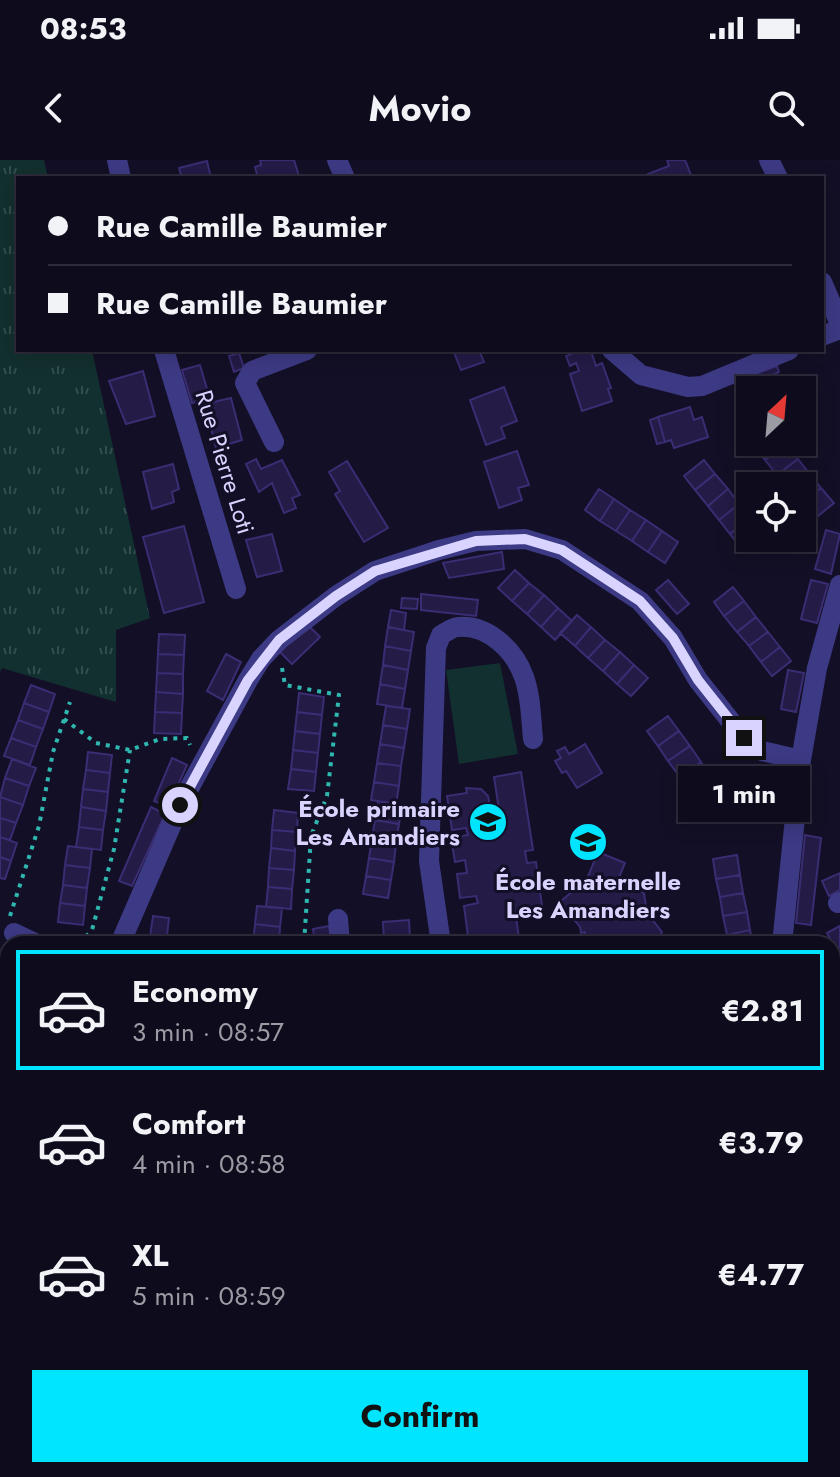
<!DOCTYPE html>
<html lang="en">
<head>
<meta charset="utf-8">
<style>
	:root { --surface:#0e0b1c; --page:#171425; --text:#f1f3f6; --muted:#9b9ba3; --line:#2e2b3b; --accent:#00e5ff }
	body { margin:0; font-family:Jost,sans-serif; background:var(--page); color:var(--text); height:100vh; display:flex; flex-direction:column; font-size:30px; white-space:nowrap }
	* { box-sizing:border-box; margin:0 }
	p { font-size:26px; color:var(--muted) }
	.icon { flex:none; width:44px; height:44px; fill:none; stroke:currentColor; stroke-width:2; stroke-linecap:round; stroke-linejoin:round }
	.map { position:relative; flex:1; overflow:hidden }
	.sheet { position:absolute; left:0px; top:776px; width:840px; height:542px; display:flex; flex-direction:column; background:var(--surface); border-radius:24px 24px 0 0; box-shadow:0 4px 20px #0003,0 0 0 2px var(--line) }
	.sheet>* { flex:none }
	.banner { position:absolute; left:16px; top:16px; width:808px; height:176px; border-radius:0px; box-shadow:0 4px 20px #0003,0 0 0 2px var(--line); display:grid; align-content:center; height:176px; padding:0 32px; background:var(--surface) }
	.needle { width:52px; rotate:26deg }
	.tools { position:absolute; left:736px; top:216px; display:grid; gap:16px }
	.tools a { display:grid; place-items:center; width:80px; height:80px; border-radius:0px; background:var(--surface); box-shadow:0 4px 20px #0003,0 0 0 2px var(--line); font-size:40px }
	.end { position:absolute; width:36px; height:36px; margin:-18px; border:10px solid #d9d4ff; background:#111; box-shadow:0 0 0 4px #111 }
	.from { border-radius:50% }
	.bubble { position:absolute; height:56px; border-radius:0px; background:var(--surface); box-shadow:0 4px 20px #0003,0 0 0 2px var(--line); font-size:26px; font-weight:700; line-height:56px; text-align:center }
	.banner b { display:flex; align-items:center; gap:28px; height:76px; font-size:30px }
	.banner b+b { border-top:2px solid var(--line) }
	.banner i { width:20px; height:20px; background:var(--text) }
	ul { padding:14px 0 0; list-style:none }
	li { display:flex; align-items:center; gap:24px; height:120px; margin:0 16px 12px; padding:0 16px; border:4px solid transparent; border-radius:0px }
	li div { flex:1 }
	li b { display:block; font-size:30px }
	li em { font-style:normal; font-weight:700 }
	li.current { border-color:var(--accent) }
	li>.icon { width:72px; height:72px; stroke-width:1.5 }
	.cta { display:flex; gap:16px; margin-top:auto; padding:16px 32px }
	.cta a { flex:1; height:92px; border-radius:0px; background:var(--accent); color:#111; font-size:32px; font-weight:700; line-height:92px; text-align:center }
	.status { display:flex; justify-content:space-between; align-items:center; height:56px; padding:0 40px; background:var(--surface); direction:ltr }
	.status svg { height:22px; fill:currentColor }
	header { display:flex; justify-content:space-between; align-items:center; height:104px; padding:0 32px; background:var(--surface); font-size:36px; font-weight:700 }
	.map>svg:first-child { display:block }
</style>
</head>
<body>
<div class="status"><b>08:53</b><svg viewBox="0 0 49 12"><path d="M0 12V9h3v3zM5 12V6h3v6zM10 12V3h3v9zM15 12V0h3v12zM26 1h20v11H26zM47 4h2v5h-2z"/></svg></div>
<header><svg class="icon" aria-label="back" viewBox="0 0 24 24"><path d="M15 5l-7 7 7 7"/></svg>Movio<svg class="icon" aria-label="search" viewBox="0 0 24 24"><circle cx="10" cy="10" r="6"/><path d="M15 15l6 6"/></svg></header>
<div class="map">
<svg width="840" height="1317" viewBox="0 0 840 1317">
	<defs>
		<pattern id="grass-tufts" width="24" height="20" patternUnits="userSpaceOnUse" patternTransform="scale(2)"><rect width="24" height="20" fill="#12302f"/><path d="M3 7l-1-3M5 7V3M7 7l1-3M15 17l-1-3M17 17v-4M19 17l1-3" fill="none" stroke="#344d4e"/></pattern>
		<pattern id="forest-firs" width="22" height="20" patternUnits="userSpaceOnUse" patternTransform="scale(2)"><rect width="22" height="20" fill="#12302f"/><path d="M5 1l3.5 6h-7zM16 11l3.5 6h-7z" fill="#344d4e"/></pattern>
	</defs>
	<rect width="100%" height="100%" fill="#130f26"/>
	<!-- grass -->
	<path fill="url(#grass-tufts)" d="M0,0H44L48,18H18V190H92L150,458L116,470V542L2,508L0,512Z"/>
	<!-- forest -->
	<path fill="url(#forest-firs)" d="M8,1210V1310H455V1317H0V1211Z"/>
	<!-- green -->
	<path fill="#12302f" d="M500,503L518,594L459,604L446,510Z"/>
	<!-- building -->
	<path fill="#241b47" stroke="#3b2d73" stroke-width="2" d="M260,0H294L299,16L301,15L302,18H258L255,7L261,5Z
		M667,0H685L691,15L684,18H650L648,14L669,6Z
		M207,1L211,18H182L179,8Z
		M453,190H479L484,202L461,210Z
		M581,190L591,191L596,206L602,203L611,228L608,229L612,241L582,251L570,214L579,211L576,203L570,206L566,196Z
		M239,193L244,208L234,212L229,196Z
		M200,205L210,239L192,243L182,210Z
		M777,206L779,212L743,229L739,220Z
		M143,211L155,256L126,264L109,221Z
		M770,220L774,230H750V254L745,256L736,235Z
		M504,227L517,261L501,267L505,278L486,285L470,240Z
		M231,238L242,280L216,288L205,244Z
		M690,247L694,260L702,257L708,277L674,288L671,280L665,282L658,257Z
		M658,257L665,282L657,284L650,260Z
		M761,282H784L786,284L765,300L754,287Z
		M786,284L798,299L777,315L765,300Z
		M517,291L529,325L518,328L522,340L499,348L484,302Z
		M256,299L261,309L282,300L300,335L292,338L296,348L284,353L272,323L259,332L246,304Z
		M798,299L809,313L793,326H786L777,315Z
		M704,300L715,314L695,330L684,316Z
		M347,301L388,368L364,382L335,334L340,331L329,312Z
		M173,304L179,329L172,332L174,342L152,349L143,312Z
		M809,313L821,328L802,343V326H793Z
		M715,314L728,329L708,346L695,330Z
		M821,328L834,343L813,360L802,343Z
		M599,329L614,339L600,361L585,350Z
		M728,329L739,344L719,360L708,346Z
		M614,339L630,350L616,371L600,361Z
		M739,344L750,358L730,374L719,360Z
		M630,350L646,360L632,381L616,371Z
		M750,358V378H756L742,389L730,374Z
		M646,360L662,371L648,392L632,381Z
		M184,366L204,442L164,453L143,377Z
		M826,370L840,374L831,414L815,409Z
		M662,371L678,382L665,403L648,392Z
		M272,374L282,411L257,417L246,380Z
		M502,392L504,409L449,418L443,403Z
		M515,410L529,423L512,441L498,428Z
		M668,420L689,444L677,454L656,430Z
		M811,420L828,424L817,463L801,459Z
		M529,423L544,435L527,454L512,441Z
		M733,427L744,441L724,456L714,442Z
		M421,434L478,440L476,456L421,450Z
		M544,435L558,448L541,467L527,454Z
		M402,438L418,439L417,449L401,448Z
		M744,441L756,457L737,472L724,456Z
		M558,448L572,461L555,480L541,467Z
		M391,450L406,453L404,470L388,467Z
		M577,455L591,467L575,486L560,473Z
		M756,457L768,472L749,486L737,472Z
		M308,465L320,477L292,504L280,492Z
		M388,467L414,472L411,491L385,486Z
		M591,467L605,480L588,498L575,486Z
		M768,472L780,487L761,502L749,486Z
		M159,474L185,475L184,495L158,494Z
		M605,480L620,492L603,511L588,498Z
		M385,486L411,491L408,510L383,505Z
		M780,487L791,501L772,516L761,502Z
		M620,492L634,505L617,524L603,511Z
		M158,494L184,495L183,514L157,513Z
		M226,494L241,502L223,540L207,531Z
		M383,505L408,510L405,529L380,524Z
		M634,505L648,518L631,536L617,524Z
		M788,510L804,513L796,552L781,549Z
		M157,513L183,514V534L156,532Z
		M380,524L405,529L402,548L377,544Z
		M31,525L55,534L49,552L24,543Z
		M156,532L183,534L182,553L155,552Z
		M299,533L324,537L322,555L297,552Z
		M24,543L49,552L43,569L18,560Z
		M386,546L410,549L407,569L383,565Z
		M155,552L182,553L181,574L154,573Z
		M297,552L322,555L320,574L295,571Z
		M668,556L679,571L658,586L647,571Z
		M18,560L43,569L36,587L11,578Z
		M383,565L407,569L404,588L380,584Z
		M295,571L320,574L318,593L293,590Z
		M679,571L690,586L668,601L658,586Z
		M11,578L36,587L30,605L4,596Z
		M380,584L404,588L401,606L377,603Z
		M585,584L602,613L577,628L566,611L562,613L555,601L561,598L557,591L565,587L569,594Z
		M690,586L701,602L680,617L668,601Z
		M293,590L318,593L316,612L291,609Z
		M88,592L112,595L110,613L86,610Z
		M172,598L187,605L168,647L154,641Z
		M12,599L36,608L29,626L5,618Z
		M701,602L712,618L691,633L680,617Z
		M377,603L401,606L399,626L374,622Z
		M291,609L316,612L314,631L288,629Z
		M86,610L110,613L108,632L83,629Z
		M521,612L533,690L525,691L527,703L536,702L543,753L516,757L519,778L469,784L464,746L478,743L476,736L460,738L457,714L467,713L465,700L455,702L451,678L468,675L466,668L452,670L447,636L467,633L466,628L481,629L488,636L491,651L499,650L494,617Z
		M5,618L29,626L23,645L0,637Z
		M712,618L723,633L701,648L691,633Z
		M374,622L399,626L396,644L371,640Z
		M83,629L108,632L106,651L81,647Z
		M0,637L23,645L16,663L0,658Z
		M378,641L402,646L399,664L375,660Z
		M81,647L106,651L103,670L79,667Z
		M151,647L165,654L132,726L119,721Z
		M274,650L298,653L297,672L272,670Z
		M0,658L16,663L10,680L0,677Z
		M375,660L399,664L396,683L372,679Z
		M79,667L103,670L101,690L76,687Z
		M272,670L297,672L295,691L271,688Z
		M805,675L821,678L811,765L796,763Z
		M0,677L17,683L11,701L0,697Z
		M372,679L396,683L394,702L369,698Z
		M68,686L92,689L90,708L65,705Z
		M271,688L295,691L294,710L269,708Z
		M598,692L625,703L617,722L644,733L647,753L662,772L657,784H587L585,772L581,773L580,767L560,742L587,719Z
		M737,695L740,715L716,719L713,699Z
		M0,697L11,701L5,719L0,718Z
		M369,698L394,702L391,720L366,716Z
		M65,705L90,708L87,728L63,725Z
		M269,708L294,710L292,729L268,727Z
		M840,713V730L829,736L822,721Z
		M740,715L743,733L720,737L716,719Z
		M366,716L391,720L388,738L363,734Z
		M63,725L87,728L85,746L60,743Z
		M268,727L292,729L291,749L266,747Z
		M743,733L747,752L723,756L720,737Z
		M60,743L85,746L83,765L58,762Z
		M257,746L282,748L280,767L255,764Z
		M747,752L750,770L727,775L723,756Z
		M153,756L169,758L166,784H149Z
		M409,760L410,779L384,781L383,762Z
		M255,764L280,767L279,784H253Z
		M329,766L332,784H315L313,769Z
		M840,766V788L836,790L827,773Z
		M750,770L753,784H728L727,775Z
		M0,806L8,807V827L0,826Z
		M8,965V987L0,990V969Z
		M840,1028V1050L832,1054V1032Z
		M540,1310H594L595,1317H542Z"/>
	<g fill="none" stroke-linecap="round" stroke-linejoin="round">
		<!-- path -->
		<path stroke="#2fb8b0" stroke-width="4" stroke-dasharray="4 6" stroke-linecap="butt" d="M282,508L285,525L339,535L327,636L311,676L304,784
			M64,559L96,583L130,590L160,579L187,578L190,585
			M10,756L39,666L53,592L70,542
			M79,784L92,770L114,689L130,590
			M832,862L840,858"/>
		<!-- minor -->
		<path stroke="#3d3a85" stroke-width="20" d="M117,0L121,18
			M337,0L345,18
			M769,0L778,18
			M822,122L840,164
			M822,176L840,169
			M164,190L236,429
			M612,190L641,215L688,227L702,226L789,190
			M274,282L245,223L252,211L307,190
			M838,743L840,742
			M338,759L340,784
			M14,773L37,784
			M120,784L180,645L248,520L261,499L279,480L336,436L375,411L439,390L476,381L525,379L562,390L640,441L673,478L698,520L744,578L762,591L801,600
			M441,784L429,701L436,488L441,475C446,472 453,467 458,467C488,464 515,491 524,517C531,536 531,559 533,579
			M782,784L801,600L817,508L840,425
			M0,917L8,915
			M832,972L840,982
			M701,1310L702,1317"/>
	</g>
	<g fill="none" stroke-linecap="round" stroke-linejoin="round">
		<!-- route -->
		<path stroke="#d9d4ff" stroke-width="10" d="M180,645L248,520L279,480L336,436L375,411L476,381L525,379L562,390L640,441L673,478L698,520L744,578"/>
	</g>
	<!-- icons -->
	<defs>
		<symbol id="school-disc" viewBox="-11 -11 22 22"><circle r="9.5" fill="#00e5ff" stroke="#130f26"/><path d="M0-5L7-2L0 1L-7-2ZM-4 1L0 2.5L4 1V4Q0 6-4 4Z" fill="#111"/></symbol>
	</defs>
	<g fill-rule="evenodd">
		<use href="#school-disc" x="466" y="640" width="44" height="44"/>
		<use href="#school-disc" x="566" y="660" width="44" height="44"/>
	</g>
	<g text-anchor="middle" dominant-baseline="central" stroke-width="6" stroke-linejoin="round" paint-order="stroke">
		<!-- street labels -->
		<g font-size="24" fill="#d9d4ff" stroke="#130f26">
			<text transform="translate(225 302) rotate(73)">Rue Pierre Loti</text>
		</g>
		<!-- poi labels -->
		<g font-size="24" font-weight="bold" fill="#d9d4ff" stroke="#130f26" text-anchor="end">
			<text x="460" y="648">École primaire<tspan x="460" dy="28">Les Amandiers</tspan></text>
			<text x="588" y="721" text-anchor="middle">École maternelle<tspan x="588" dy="28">Les Amandiers</tspan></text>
		</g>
	</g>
</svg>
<div class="tools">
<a><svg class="needle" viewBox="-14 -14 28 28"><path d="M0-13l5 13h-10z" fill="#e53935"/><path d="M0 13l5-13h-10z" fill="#9b9ba3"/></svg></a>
<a><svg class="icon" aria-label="locate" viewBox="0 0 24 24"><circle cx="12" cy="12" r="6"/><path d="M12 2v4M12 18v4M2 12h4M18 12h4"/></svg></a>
</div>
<i class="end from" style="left:180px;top:645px"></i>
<i class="end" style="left:744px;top:578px"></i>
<div class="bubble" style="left:678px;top:606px;width:132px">1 min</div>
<div class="banner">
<b><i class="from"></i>Rue Camille Baumier</b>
<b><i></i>Rue Camille Baumier</b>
</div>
<section class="sheet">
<ul>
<li class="current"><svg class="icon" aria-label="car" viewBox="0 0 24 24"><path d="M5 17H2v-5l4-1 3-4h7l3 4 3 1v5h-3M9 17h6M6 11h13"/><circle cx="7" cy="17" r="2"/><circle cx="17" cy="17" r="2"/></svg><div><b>Economy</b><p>3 min · 08:57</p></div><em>€2.81</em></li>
<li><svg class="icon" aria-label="car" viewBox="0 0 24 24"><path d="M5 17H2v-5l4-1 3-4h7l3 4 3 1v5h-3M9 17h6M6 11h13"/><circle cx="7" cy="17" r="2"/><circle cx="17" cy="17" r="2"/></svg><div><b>Comfort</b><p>4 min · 08:58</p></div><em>€3.79</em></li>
<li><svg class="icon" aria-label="car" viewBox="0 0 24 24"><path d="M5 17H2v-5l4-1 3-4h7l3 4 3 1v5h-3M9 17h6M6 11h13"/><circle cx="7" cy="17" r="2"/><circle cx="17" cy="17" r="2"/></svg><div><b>XL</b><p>5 min · 08:59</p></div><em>€4.77</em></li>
</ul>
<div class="cta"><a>Confirm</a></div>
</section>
</div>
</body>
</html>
